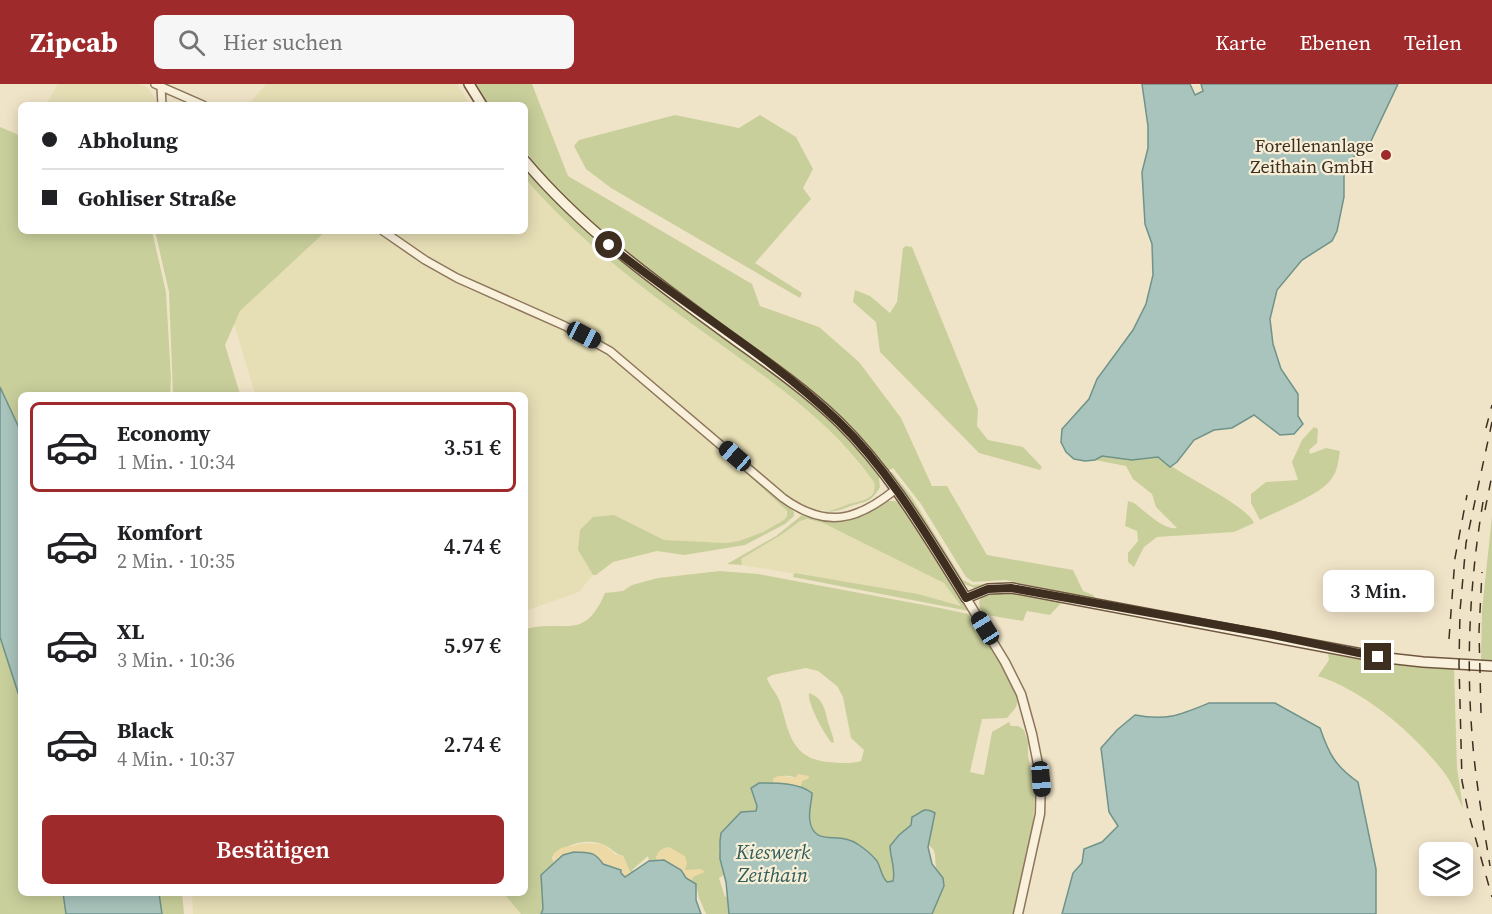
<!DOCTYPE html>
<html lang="de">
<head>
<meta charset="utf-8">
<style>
	:root { --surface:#fff; --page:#f6f6f6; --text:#202124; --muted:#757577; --line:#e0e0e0; --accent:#9e2a2b }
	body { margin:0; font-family:"Source Serif 4",serif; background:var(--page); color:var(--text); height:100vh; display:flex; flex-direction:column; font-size:22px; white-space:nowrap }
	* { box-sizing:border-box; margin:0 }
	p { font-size:20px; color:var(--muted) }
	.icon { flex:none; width:33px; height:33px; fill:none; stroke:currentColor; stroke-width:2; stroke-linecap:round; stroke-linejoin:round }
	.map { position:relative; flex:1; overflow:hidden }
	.details { position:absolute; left:18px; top:308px; width:510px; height:504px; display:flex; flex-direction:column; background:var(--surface); border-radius:9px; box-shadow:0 3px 15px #0003 }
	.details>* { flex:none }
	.banner { position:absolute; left:18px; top:18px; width:510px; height:132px; border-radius:9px; box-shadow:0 3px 15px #0003; display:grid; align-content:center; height:132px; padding:0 24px; background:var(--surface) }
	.tools { position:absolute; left:1419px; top:758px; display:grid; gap:12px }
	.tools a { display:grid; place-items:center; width:54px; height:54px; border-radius:9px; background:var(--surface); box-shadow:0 3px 15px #0003; font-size:30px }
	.end { position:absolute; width:27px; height:27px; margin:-14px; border:8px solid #3d2e20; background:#fff; box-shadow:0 0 0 3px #fff }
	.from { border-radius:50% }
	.bubble { position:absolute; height:42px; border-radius:9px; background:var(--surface); box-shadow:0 3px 15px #0003; font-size:20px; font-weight:600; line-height:42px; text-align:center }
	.car { position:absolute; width:18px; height:36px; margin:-18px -9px; border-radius:8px; box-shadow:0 0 4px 2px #0007; background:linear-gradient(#222 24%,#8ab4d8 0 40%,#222 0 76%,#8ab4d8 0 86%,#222 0) }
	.banner b { display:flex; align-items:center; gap:21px; height:57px; font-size:22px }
	.banner b+b { border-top:2px solid var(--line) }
	.banner i { width:15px; height:15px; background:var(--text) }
	ul { padding:10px 0 0; list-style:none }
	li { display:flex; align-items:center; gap:18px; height:90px; margin:0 12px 9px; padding:0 12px; border:3px solid transparent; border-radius:9px }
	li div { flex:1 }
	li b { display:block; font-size:22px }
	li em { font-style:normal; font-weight:600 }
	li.active { border-color:var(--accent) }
	li>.icon { width:54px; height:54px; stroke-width:1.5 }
	.primary-button { display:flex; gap:12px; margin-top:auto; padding:12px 24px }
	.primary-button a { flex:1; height:69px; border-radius:9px; background:var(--accent); color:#fff; font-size:24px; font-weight:600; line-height:69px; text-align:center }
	header { display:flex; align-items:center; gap:36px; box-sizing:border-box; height:84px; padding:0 30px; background:var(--accent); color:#fff }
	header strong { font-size:28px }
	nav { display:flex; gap:33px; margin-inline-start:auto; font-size:21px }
	.search { width:420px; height:54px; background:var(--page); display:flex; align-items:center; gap:15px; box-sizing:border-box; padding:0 21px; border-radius:9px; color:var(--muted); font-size:22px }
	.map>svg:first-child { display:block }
</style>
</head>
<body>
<header>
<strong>Zipcab</strong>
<div class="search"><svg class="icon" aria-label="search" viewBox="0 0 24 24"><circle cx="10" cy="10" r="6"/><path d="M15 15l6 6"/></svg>Hier suchen</div>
<nav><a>Karte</a><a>Ebenen</a><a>Teilen</a></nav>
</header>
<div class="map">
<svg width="1492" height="830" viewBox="0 0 1492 830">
	<rect width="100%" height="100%" fill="#f0e4c8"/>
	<!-- farmland -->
	<path fill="#e6deb5" d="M58,0H138L148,4L156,16V21H46Z
		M266,0H457L468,17L464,21H248Z
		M525,94L580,151L629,192L785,307L830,345L849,364L874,398L875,404L871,411L864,417L847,421L837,426H814L804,422L787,411L612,264L566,238L456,190L411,163L390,147H525Z
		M326,147H376L407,169L466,204L564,246L593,262L624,283L742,383L785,423L787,432L784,436L763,448L739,457L726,459L664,456L614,431L578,466L593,491L579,508L525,527V310H255L234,239L240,227Z
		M803,435L823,439L944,499L961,522L918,510L742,481L740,476Z
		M192,809H499L505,811L521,830H193Z"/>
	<!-- green -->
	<path fill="#c9cf9b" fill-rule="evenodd" d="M472,0H532L568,92L752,200L760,222L819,243L859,278L901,334L932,402H947L987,471L1073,486L1083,507L1093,511L1097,516L1005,496L973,498L966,493L921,420L893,384L888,387L854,349L638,180L591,141L525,73V21H485Z
		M675,31L739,44L760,31L796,53L813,85L803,104L811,115L755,179L802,209L800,214L611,104L586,85L574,62L579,56Z
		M0,43L21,52V147H152L166,208L171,295L170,310H21V348L0,303Z
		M525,81L563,122L810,316L855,360L881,392L879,394L880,403C870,421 863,417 848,423C836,428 833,428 819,427L818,429L807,425L786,412L666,309L611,265L566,240L469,197L427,174L388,147L456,190L575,243L612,264L787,411C795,417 803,422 812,425C829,430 835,425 849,420C861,417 878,415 874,398C833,340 779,303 723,262C653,212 581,160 525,94Z
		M155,147H326L240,227L225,261L240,310H173L169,208Z
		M376,147L443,190L486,211L564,245L609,270L781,415L794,428V432L785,440L745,461L684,471L657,467L613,478L596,491H593L578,466L580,446L593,433L614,431L664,456L726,459L739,457L763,448L784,436L787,432V427L722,366L607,271L564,246L485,212L443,191L407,169Z
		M906,162L912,163L978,325L977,342L988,356L1023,363L1042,383L1040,386L979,369L880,268L876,238L853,218L855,206L870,212L890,229L897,218L903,164Z
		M1314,343L1318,345L1317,359L1309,366L1310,370L1326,364L1340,367C1338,376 1338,386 1332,394C1323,410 1277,427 1260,436L1251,419V410L1266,398L1298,396L1292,378L1302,356Z
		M1102,372L1132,376L1159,373C1179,391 1246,420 1254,439L1234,448L1157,453L1144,463L1134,483L1128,478V469L1138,457L1137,447L1125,442L1128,417L1134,419C1145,427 1164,447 1177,444L1156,423L1152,410L1133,395L1126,382L1095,376Z
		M892,388L911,412L963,496L973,501L994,499L1027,504L987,501L975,504L964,500L890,389Z
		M888,417H895L901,420L969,527L793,493L794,489L918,510L961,522L944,499L823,439L807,435L800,437L784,449L741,475L742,481L727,480L776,452L802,431C811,432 820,436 830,437C852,439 870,427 888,417Z
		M1492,432V579L1481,578L1482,526Z
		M720,487L758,490L940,524L968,530L974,536C983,549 1024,608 1016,623C1014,626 1010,630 1007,634L982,635L970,688L984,691L992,648L1009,638L1011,642H1018L1024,646L1028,658V671L1035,710L1033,741L1013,830H932C935,820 940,812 943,803C946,795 940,793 937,786C933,776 939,767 928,761L935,732L918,731L912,734L911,741L899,751L890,767C895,776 895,788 893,797L887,798C881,792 881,783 876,776C871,769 862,762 854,758C841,750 824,758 813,748L809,726L812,717L807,706L800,704L802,697C794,691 782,690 773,695L774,699H759L752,709L757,722L756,727L721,749L719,766L724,791L719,794L725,813L727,812L729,830H706L699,814L696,800L691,797L693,793L685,786L684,784L656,772L657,776L649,777L648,772L632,786L634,787L631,790L623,772C615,770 610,763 602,760C585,754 564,761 552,773L554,779L541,791L543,825L541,830H521L505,811L499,809L525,808V545C566,535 584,558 605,509L623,507L632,501L658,494ZM806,584L818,587L837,602L843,613L851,654L864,666L861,677C851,680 840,679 829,678C791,675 789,648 780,618C777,609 769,602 767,594L772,591Z
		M1005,508L1062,518L1050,531L1027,527L1023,537L981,530L979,518L982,512Z
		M0,553L21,618V808L63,809L66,830H0Z
		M1328,570L1382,579L1454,584L1457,684L1463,724C1457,712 1451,697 1443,687C1412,648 1366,608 1318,592L1329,576Z
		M809,609C823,614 825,625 828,638C830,645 833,651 834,658L832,659C825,652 807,619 809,609Z
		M159,809H182L184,830H162Z"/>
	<!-- sand -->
	<path fill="#ecd9a5" d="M798,690L809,692L808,695L802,697L800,704L774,699L773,695C781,688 788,695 796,693Z
		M584,759L603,760L615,770L623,772L631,790L625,793L621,791L620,785C585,780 599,754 554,779L553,770L561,764Z
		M669,763L685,772L687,779L685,786L701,785L705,788L693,793L691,797H689C677,787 676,776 657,776C656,768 661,764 669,763Z"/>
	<!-- water -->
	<path fill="#a9c4bc" stroke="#6f938a" stroke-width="1.5" d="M1142,0H1190L1195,11L1203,7L1201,0H1398L1370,59L1349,77L1344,92V113L1337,147L1332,157L1302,176L1277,206L1270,235L1273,260L1281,285L1298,310V332L1303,340L1294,350L1280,351L1254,331L1232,344L1214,346L1194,356L1177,378L1170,383L1158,373L1132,376L1102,372L1095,376L1085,377L1074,375L1066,368L1061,358L1062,345L1089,315L1097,295L1133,246L1146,220L1153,191L1152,160L1145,140L1142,88L1148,64V42Z
		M0,303L21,348V618L0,553Z
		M1209,619H1275L1320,644C1329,670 1335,682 1358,698L1376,785V830H1062L1073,789L1082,779L1084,765L1102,758L1118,742L1109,728L1101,664L1117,646L1135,631C1167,637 1180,631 1209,619Z
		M759,699C775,699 798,698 812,709C812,718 808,727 810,737C814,764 840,746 859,761C865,765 872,771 877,777C881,784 881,792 887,798L893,797C896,784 890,774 890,762L899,751L911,741L912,733C921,729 924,722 935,729L928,763L932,780L943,794L944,802L932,830H729L726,798L720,775V757L721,749L741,728L756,727L757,722L751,704Z
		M574,768C590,769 594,767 603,780L621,786V789L625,793L649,777L664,776L681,786L686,794L696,800V816L701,830H541L543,825L541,791L563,771Z
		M63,809H159L162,830H66Z"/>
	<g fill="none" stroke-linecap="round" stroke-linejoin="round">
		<defs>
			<path id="minor" d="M155,0L203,21
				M161,3L162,21
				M383,147L425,176L457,194L565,242L610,267L783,414C826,445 857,437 896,405"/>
			<path id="tertiary" d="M966,514L1005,578L1021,610L1032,650L1041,695L1040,730L1018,830"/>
			<path id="secondary" d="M469,0L482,21
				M525,77C583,146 656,198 728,251C766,278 805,305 839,338C891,389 927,452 966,514L988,505L1012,504L1378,573L1423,578L1492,582"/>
		</defs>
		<!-- minor casing -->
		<use href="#minor" stroke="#8d765c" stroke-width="10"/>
		<!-- tertiary casing -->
		<use href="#tertiary" stroke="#8d765c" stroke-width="11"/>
		<!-- secondary casing -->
		<use href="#secondary" stroke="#6f573f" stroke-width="12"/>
		<!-- minor -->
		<use href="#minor" stroke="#faf1dc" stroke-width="7"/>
		<!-- tertiary -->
		<use href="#tertiary" stroke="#faf1dc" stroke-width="8"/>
		<!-- secondary -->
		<use href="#secondary" stroke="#faf1dc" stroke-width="9"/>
		<!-- rail -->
		<path stroke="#3d2e20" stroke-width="1.5" stroke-dasharray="10 10" stroke-linecap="butt" d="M1492,338L1466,459L1460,527L1459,580L1462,697L1469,731L1492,813
			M1486,344L1492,321
			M1483,418C1470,495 1466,573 1472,650C1475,694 1483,738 1490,782
			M1485,426L1492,391
			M1449,555L1455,474L1467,411
			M1481,629L1479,547L1482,488"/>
	</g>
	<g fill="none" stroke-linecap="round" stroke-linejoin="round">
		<!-- route -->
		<path stroke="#3d2e20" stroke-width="8" d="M609,161C683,221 768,270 838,337C891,388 927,452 966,514L988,505L1011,504L1268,550L1378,573"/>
	</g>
	<!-- markers -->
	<circle fill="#9e2a2b" stroke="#f7eed8" stroke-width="2" cx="1386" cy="71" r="6"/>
	<g text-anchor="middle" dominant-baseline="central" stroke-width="4.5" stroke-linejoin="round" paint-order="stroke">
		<!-- poi labels -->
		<g font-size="18" fill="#3d2e20" stroke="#f7eed8" text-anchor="end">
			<text x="1374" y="61">Forellenanlage<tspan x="1374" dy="21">Zeithain GmbH</tspan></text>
		</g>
		<!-- water labels -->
		<g font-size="20" font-style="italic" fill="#2f5d5a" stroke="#f7eed8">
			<text x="773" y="768">Kieswerk<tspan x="773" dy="23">Zeithain</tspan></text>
		</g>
	</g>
</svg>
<div class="tools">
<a><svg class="icon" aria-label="layers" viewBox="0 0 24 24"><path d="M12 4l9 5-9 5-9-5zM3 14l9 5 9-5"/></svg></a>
</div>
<i class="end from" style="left:609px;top:161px"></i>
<i class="end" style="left:1378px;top:573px"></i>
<div class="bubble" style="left:1323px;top:486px;width:111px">3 Min.</div>
<i class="car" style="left:584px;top:251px;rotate:118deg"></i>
<i class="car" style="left:735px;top:372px;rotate:311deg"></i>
<i class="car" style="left:985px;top:544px;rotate:328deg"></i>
<i class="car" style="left:1041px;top:695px;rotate:175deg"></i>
<div class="banner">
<b><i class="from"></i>Abholung</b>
<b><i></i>Gohliser Straße</b>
</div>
<section class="details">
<ul>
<li class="active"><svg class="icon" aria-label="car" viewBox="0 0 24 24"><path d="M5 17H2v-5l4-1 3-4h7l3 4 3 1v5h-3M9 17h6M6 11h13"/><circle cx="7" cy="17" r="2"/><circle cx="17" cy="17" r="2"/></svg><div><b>Economy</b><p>1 Min. · 10:34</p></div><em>3.51 €</em></li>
<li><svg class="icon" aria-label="car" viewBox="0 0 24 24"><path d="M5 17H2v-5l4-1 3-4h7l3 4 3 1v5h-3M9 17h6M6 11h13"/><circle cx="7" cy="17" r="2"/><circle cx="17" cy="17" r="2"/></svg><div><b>Komfort</b><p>2 Min. · 10:35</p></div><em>4.74 €</em></li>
<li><svg class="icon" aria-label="car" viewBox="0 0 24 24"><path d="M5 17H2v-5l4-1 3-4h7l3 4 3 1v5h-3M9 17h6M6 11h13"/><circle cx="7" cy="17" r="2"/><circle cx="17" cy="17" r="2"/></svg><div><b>XL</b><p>3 Min. · 10:36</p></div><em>5.97 €</em></li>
<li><svg class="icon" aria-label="car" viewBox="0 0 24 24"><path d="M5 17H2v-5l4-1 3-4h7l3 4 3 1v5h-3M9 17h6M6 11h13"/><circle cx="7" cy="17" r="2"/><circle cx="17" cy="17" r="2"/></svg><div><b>Black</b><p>4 Min. · 10:37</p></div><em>2.74 €</em></li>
</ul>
<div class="primary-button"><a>Bestätigen</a></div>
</section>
</div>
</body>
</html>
